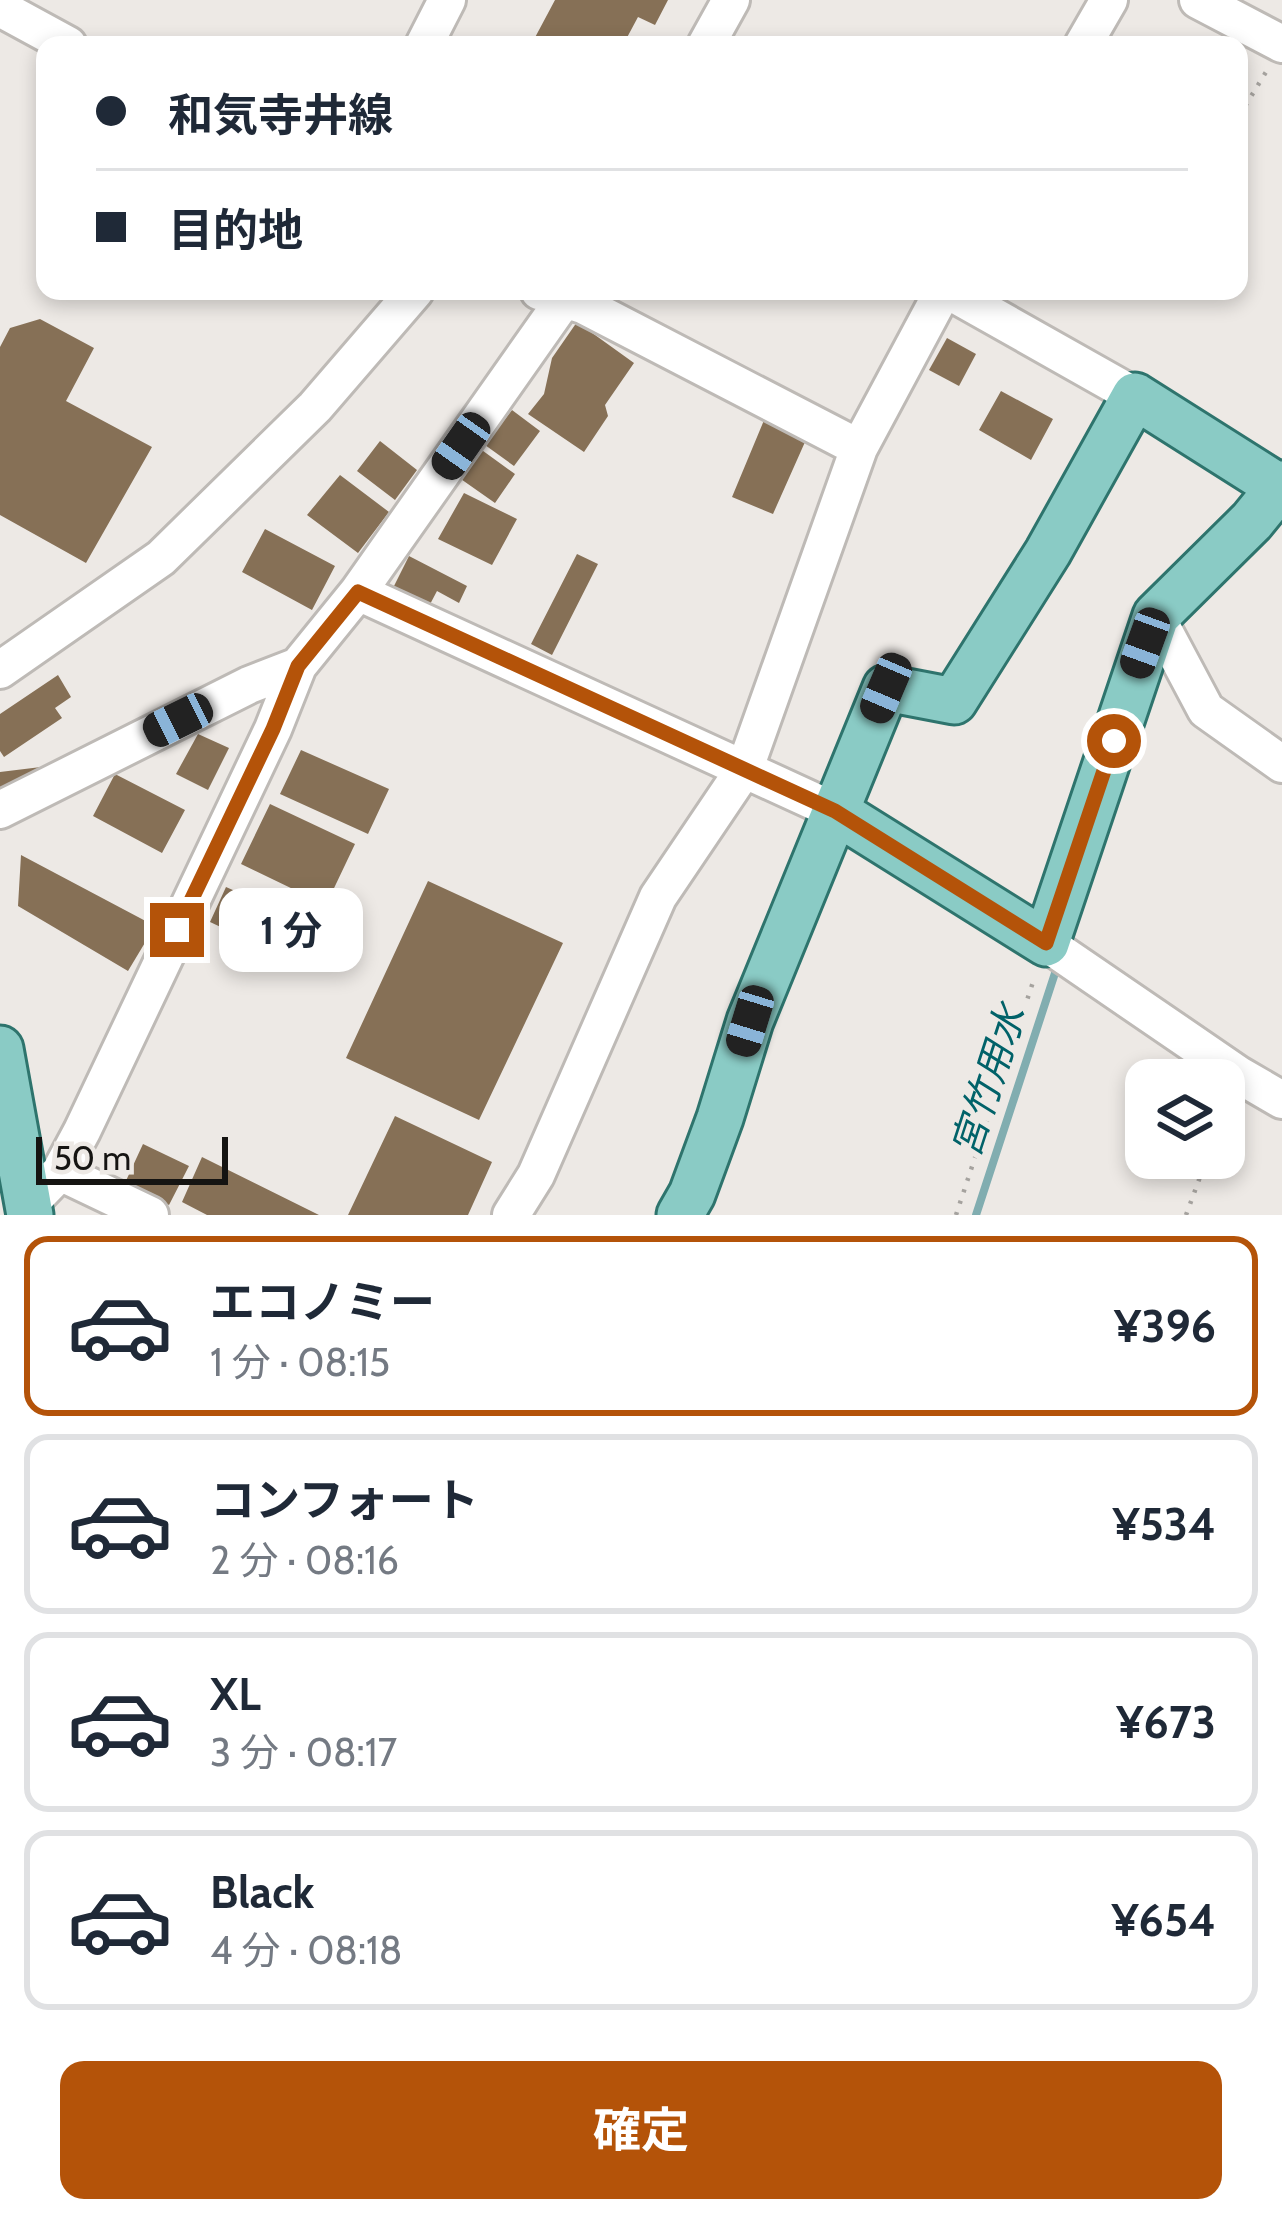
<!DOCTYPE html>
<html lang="ja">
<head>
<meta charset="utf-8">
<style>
	:root { --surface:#fff; --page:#f6f6f7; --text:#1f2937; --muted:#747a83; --line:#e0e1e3; --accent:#b45309 }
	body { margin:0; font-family:Cabin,"Noto Sans JP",sans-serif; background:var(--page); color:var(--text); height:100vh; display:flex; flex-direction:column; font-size:45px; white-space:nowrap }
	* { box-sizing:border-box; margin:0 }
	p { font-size:39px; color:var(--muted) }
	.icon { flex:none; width:66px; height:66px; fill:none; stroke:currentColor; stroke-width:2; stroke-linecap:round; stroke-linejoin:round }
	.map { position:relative; height:1215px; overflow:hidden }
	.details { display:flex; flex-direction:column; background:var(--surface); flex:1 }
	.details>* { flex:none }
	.banner { position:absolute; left:36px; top:36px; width:1212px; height:264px; border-radius:24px; box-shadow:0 6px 18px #0003; display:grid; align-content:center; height:264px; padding:0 60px; background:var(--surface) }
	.tools { position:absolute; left:1125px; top:1059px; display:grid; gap:24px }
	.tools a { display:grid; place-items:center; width:120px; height:120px; border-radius:24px; background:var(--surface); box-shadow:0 6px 18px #0003; font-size:60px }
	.scale { position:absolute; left:36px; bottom:30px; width:192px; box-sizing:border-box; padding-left:12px; border:6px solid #151412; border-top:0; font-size:33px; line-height:42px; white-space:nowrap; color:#151412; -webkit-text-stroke:9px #ede9e5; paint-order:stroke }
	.end { position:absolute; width:54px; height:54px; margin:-27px; border:15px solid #b45309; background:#fff; box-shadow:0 0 0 6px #fff }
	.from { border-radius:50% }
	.bubble { position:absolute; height:84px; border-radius:24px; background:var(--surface); box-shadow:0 6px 18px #0003; font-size:39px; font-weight:700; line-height:84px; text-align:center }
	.car { position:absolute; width:36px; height:72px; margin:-36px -18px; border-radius:15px; box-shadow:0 0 9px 3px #0007; background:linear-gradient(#222 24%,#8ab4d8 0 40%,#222 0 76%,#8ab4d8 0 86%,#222 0) }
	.banner b { display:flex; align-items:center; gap:42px; height:114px; font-size:45px }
	.banner b+b { border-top:3px solid var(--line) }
	.banner i { width:30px; height:30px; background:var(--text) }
	ul { padding:21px 0 0; list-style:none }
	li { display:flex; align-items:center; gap:36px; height:180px; margin:0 24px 18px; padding:0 36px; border:6px solid var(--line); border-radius:24px }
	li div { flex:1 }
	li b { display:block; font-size:45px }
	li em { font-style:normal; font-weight:700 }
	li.active { border-color:var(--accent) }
	li>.icon { width:108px; height:108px; stroke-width:1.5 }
	.button { display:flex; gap:24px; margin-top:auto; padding:24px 60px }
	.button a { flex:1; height:138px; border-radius:24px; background:var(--accent); color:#fff; font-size:48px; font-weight:700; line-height:138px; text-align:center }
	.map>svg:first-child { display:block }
</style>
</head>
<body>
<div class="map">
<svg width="1282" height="1215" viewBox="0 0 1282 1215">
	<rect width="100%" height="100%" fill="#ede9e5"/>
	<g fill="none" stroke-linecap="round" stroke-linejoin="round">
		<!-- stream -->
		<path stroke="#81adb0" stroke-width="8" d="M976,1215L1057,967"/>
	</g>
	<!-- building -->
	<path fill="#867056" d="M555,0H668L655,25L638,17L623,45H531Z
		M40,319L94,348L66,401L152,447L86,563L0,515V347L10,328Z
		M577,322L634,363L605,405L608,416L584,452L528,414L544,394L552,358Z
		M947,338L976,354L959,386L929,370Z
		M1001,391L1053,419L1031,460L979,430Z
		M512,410L540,431L514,466L485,445Z
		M767,413L809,433L773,514L732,497Z
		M380,441L417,470L395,500L357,471Z
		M479,448L515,474L495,503L458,477Z
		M340,475L389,512L358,553L307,515Z
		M464,493L517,519L492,565L438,539Z
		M265,529L335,566L312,610L242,572Z
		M577,554L598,564L552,655L531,644Z
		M409,556L467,586L459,603L437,591L427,610L391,592Z
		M58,675L71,697L55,708L62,718L4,757L0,751V714Z
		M198,734L229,748L208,790L176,774Z
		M301,750L389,789L368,834L280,794Z
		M41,767L42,795L0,812V772Z
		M115,774L185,810L162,853L93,816Z
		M270,804L355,844L326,905L241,864Z
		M21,855L155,926L128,971L18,906Z
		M428,881L563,943L479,1120L346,1058Z
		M226,887L285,913L268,949L210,922Z
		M395,1116L492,1162L468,1215H348Z
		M143,1144L189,1166L169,1205L124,1185Z
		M202,1157L319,1215H207L182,1202Z"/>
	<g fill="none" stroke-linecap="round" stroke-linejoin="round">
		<defs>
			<path id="minor" d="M1198,0L1282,44
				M0,8L68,45
				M424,45L447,0
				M706,45L731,0
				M1083,45L1109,0
				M539,291L583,305L859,448
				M949,291L1135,396
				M358,592L835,811
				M1156,616L1206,710L1282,764
				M0,670L161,558L315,407L415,291
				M0,810L249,685L298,666
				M1046,943L1239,1075L1282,1100
				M60,1172L150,1215
				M28,1205L60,1172L82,1131L273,729L298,666L358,592L570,291
				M511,1215L536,1175L658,897L745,768L859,448L943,291"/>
			<path id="major" d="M835,811L1046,943L1156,616L1252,521L1282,484
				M0,1049L30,1215
				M680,1215L692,1194L720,1118L750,1021L886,688L954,701L1048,552L1135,396L1282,489"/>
		</defs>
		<!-- minor casing -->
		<use href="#minor" stroke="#bebab6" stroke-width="42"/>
		<!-- major casing -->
		<use href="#major" stroke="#2e746d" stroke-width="51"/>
		<!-- path -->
		<path stroke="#a5a29e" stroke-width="4.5" stroke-dasharray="3 9" stroke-linecap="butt" d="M1239,116L1266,72
			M956,1215L1035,976
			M1186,1215L1207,1158"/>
		<!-- minor -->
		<use href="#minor" stroke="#fff" stroke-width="36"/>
		<!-- major -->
		<use href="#major" stroke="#8acbc5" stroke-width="45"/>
	</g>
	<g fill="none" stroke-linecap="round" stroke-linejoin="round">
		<!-- route -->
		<path stroke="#b45309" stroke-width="15" d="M177,930L273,729L298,666L358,592L835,811L1046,943L1114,741"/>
	</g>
	<g text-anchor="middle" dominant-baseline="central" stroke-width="12" stroke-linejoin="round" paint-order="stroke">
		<!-- water labels -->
		<g font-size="39" font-style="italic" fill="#016269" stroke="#ede9e5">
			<text transform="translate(988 1081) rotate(-72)">宮竹用水</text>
		</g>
	</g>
</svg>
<div class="tools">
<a><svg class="icon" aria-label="layers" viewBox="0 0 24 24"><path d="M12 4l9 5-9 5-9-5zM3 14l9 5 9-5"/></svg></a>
</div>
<div class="scale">50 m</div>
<i class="end from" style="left:1114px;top:741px"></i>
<i class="end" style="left:177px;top:930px"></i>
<div class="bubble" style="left:219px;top:888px;width:144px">1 分</div>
<i class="car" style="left:461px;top:446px;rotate:215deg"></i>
<i class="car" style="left:1145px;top:643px;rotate:200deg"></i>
<i class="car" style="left:886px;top:688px;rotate:203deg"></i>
<i class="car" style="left:178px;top:720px;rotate:244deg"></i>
<i class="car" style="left:750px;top:1021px;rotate:197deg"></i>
<div class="banner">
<b><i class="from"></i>和気寺井線</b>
<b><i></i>目的地</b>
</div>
</div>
<section class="details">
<ul>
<li class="active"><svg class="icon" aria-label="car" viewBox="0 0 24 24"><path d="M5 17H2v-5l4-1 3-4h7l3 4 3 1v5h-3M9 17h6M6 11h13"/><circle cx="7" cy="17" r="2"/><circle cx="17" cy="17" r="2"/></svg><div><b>エコノミー</b><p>1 分 · 08:15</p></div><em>¥396</em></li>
<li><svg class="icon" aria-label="car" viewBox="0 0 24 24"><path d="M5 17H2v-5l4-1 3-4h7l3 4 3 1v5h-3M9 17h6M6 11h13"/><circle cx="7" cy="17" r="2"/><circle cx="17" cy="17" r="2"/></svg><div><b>コンフォート</b><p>2 分 · 08:16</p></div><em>¥534</em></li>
<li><svg class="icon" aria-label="car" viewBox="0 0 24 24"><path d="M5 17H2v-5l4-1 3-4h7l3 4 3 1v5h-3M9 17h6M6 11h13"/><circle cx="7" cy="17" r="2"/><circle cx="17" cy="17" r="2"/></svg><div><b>XL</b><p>3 分 · 08:17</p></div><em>¥673</em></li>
<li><svg class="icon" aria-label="car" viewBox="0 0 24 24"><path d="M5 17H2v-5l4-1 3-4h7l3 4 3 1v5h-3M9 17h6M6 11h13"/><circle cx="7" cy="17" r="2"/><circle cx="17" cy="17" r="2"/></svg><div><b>Black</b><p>4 分 · 08:18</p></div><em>¥654</em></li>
</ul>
<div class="button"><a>確定</a></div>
</section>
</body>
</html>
